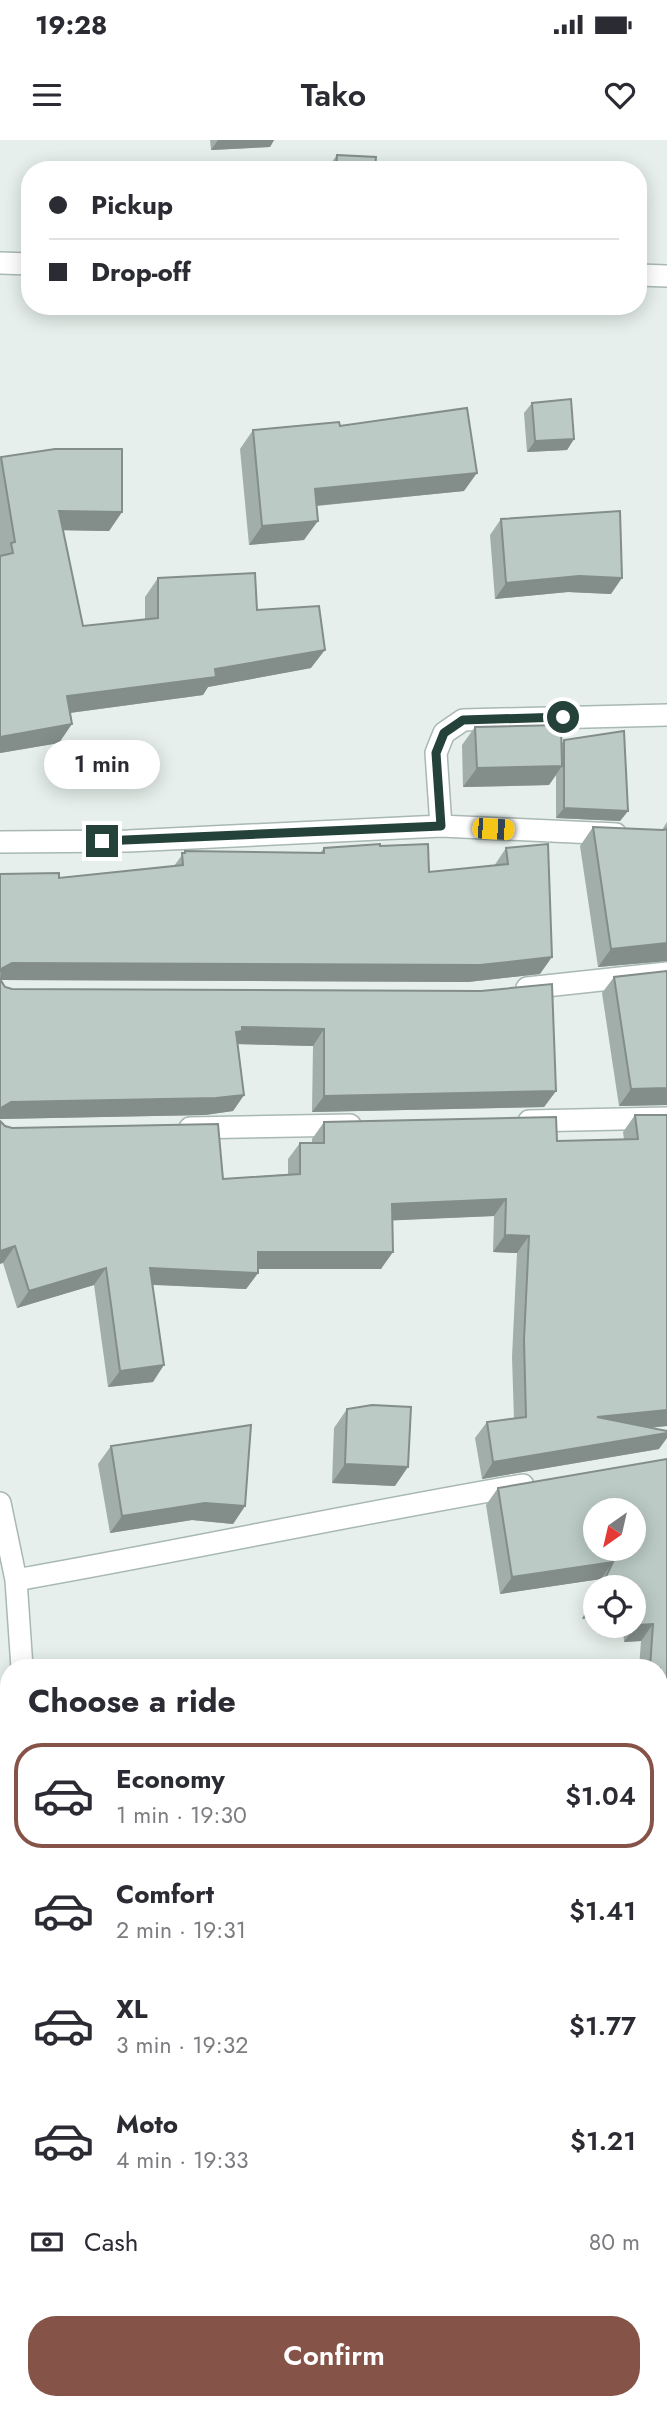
<!DOCTYPE html>
<html lang="en">
<head>
<meta charset="utf-8">
<style>
	:root { --surface:#fff; --page:#f2f2f3; --text:#2b2b33; --muted:#7c7c81; --line:#e1e1e2; --accent:#855347 }
	body { margin:0; font-family:Jost,sans-serif; background:var(--page); color:var(--text); height:100vh; display:flex; flex-direction:column; font-size:26px; white-space:nowrap }
	* { box-sizing:border-box; margin:0 }
	p { font-size:23px; color:var(--muted) }
	.icon { flex:none; width:38px; height:38px; fill:none; stroke:currentColor; stroke-width:2; stroke-linecap:round; stroke-linejoin:round }
	.map { position:relative; flex:1; overflow:hidden }
	.panel { position:absolute; left:0px; top:1519px; width:668px; height:751px; display:flex; flex-direction:column; background:var(--surface); border-radius:28px 28px 0 0; box-shadow:0 4px 18px #0003 }
	.panel>* { flex:none }
	.banner { position:absolute; left:21px; top:21px; width:626px; height:154px; border-radius:28px; box-shadow:0 4px 18px #0003; display:grid; align-content:center; height:154px; padding:0 28px; background:var(--surface) }
	.needle { width:46px; rotate:214deg }
	.controls { position:absolute; left:583px; top:1358px; display:grid; gap:14px }
	.controls a { display:grid; place-items:center; width:63px; height:63px; border-radius:50%; background:var(--surface); box-shadow:0 4px 18px #0003; font-size:35px }
	.end { position:absolute; width:32px; height:32px; margin:-16px; border:9px solid #24423a; background:#fff; box-shadow:0 0 0 4px #fff }
	.from { border-radius:50% }
	.bubble { position:absolute; height:49px; border-radius:24px; background:var(--surface); box-shadow:0 4px 18px #0003; font-size:23px; font-weight:600; line-height:49px; text-align:center }
	.car { position:absolute; width:21px; height:42px; margin:-21px -10px; border-radius:9px; box-shadow:0 0 5px 2px #0007; background:linear-gradient(#f5c518 24%,#345 0 40%,#f5c518 0 76%,#345 0 86%,#f5c518 0) }
	.banner b { display:flex; align-items:center; gap:24px; height:66px; font-size:26px }
	.banner b+b { border-top:2px solid var(--line) }
	.banner i { width:18px; height:18px; background:var(--text) }
	ul { padding:0; list-style:none }
	li { display:flex; align-items:center; gap:21px; height:105px; margin:0 14px 10px; padding:0 14px; border:4px solid transparent; border-radius:28px }
	li div { flex:1 }
	li b { display:block; font-size:26px }
	li em { font-style:normal; font-weight:600 }
	li.on { border-color:var(--accent) }
	li>.icon { width:63px; height:63px; stroke-width:1.5 }
	h2 { padding:0 28px; font-size:32px; line-height:84px }
	.pay { display:flex; align-items:center; gap:18px; height:77px; padding:0 28px; font-size:26px }
	.pay p { margin-inline-start:auto }
	.button { display:flex; gap:14px; margin-top:auto; padding:14px 28px }
	.button a { flex:1; height:80px; border-radius:28px; background:var(--accent); color:#fff; font-size:28px; font-weight:600; line-height:80px; text-align:center }
	.status { display:flex; justify-content:space-between; align-items:center; height:49px; padding:0 35px; background:var(--surface); direction:ltr }
	.status svg { height:19px; fill:currentColor }
	header { display:flex; justify-content:space-between; align-items:center; height:91px; padding:0 28px; background:var(--surface); font-size:32px; font-weight:600 }
	.map>svg:first-child { display:block }
</style>
</head>
<body>
<div class="status"><b>19:28</b><svg viewBox="0 0 49 12"><path d="M0 12V9h3v3zM5 12V6h3v6zM10 12V3h3v9zM15 12V0h3v12zM26 1h20v11H26zM47 4h2v5h-2z"/></svg></div>
<header><svg class="icon" aria-label="menu" viewBox="0 0 24 24"><path d="M4 6h16M4 12h16M4 18h16"/></svg>Tako<svg class="icon" aria-label="heart" viewBox="0 0 24 24"><path d="M12 20l-8-8c-3-5 5-10 8-4 3-6 11-1 8 4z"/></svg></header>
<div class="map">
<svg width="667" height="2269" viewBox="0 0 667 2269">
	<rect width="100%" height="100%" fill="#e6efeb"/>
	<g fill="none" stroke-linecap="round" stroke-linejoin="round">
		<defs>
			<path id="minor" d="M0,123L30,124
				M639,135L667,136
				M441,686L436,613L444,593L463,580L667,575
				M0,702L128,701L441,686L616,694
				M527,848L667,833
				M529,981L667,978
				M190,988L350,985
				M0,1363L16,1440L22,1528
				M16,1440C186,1410 354,1374 523,1345
				M660,1827L667,1828
				M0,1963L9,1887"/>
		</defs>
		<!-- minor casing -->
		<use href="#minor" stroke="#a8b8b2" stroke-width="24"/>
		<!-- minor -->
		<use href="#minor" stroke="#fff" stroke-width="21"/>
	</g>
	<!-- wall -->
	<path fill="#a1aea9" d="M210,0H274L270,7L211,10Z
		M337,15L375,30H326Z
		M532,263L574,299L567,310L527,312L524,273Z
		M340,286L464,351L317,366L304,400L249,405L240,309L253,290Z
		M1,317L122,372L109,391L63,390L83,486L145,480V457L158,438L257,470L311,528L208,547L203,555L70,573L59,603L0,613V318Z
		M501,379L611,454L568,452L495,459L490,395Z
		M475,587L562,603L564,600L628,671L620,681L556,678V635L549,645L463,647L462,605Z
		M667,682V821L598,827L580,706L593,687L662,690Z
		M380,706L429,732L494,726L506,708L540,834L468,842L0,840L5,847L12,849L481,851L556,951L544,967L312,972L313,906L238,904L244,955L233,971L205,975L0,979V734L59,738L174,726L185,711L320,713L324,708Z
		M614,837L667,965L619,966L602,853Z
		M635,975H667V1286L648,1288L659,1309L482,1339L475,1298L487,1282L514,1279L512,1217L517,1113L493,1112L494,1076L392,1080L381,1129H258V1133L246,1149L153,1145V1242L108,1247L94,1145L17,1168L3,1123L5,986L223,1039L288,1034V1019L300,1003H312V999L324,982L557,1001L624,999L623,992Z
		M347,1269L395,1346L332,1343L334,1288Z
		M111,1306L245,1366L233,1384L192,1380L110,1393L98,1324Z
		M667,1319L660,1528H639L641,1501L624,1502L623,1486H634V1447H597L601,1439L500,1454L486,1365L498,1348Z
		M595,1452V1476L582,1479Z
		M660,2107L667,2240L662,2245L664,2269H498L497,2261H660Z
		M307,2261H439L489,2269H306Z"/>
	<!-- shaded-wall -->
	<path fill="#838d89" d="M218,0H274L270,7L211,10Z
		M574,299L567,310L527,312L535,301Z
		M477,333L464,351L302,367L315,349Z
		M59,371L122,372L109,391L46,390Z
		M318,381L304,400L249,405L262,386Z
		M579,436L622,438L611,454L568,452L495,459L506,443Z
		M325,510L311,528L208,547L203,555L54,575L67,556Z
		M72,584L59,603L0,613V597Z
		M562,626L549,645L463,647L477,628Z
		M564,668L628,671L620,681L556,678Z
		M667,803V821L598,827L611,809Z
		M552,817L540,834L468,842L0,840L1,829L12,823Z
		M242,887L324,889L313,906L233,904L236,892Z
		M667,948V965L619,966L631,949Z
		M556,951L544,967L312,972L324,956Z
		M244,955L233,971L205,975L0,979V969L11,962Z
		M506,1059L494,1076L380,1081L392,1064Z
		M505,1095L529,1096L517,1113L493,1112Z
		M15,1106L3,1123L0,1124V1111Z
		M258,1112H393L381,1129H247Z
		M106,1128L94,1145L17,1168L29,1151Z
		M150,1128L258,1133L246,1149L138,1144Z
		M164,1225L153,1242L108,1247L120,1231Z
		M667,1270V1286L585,1294L597,1277Z
		M667,1293V1298L659,1309L482,1339L493,1322Z
		M345,1324L408,1327L395,1346L332,1343Z
		M205,1363L245,1366L233,1384L192,1380L110,1393L122,1376Z
		M613,1422L601,1439L500,1454L512,1437Z
		M593,1461H595V1476L582,1479Z
		M653,1484L641,1501L624,1502L636,1485Z
		M660,1714L667,1716V1736L660,1734Z
		M667,2229V2240L663,2245H660L662,2232Z"/>
	<!-- building -->
	<path fill="#bbcac4" stroke="#838d89" stroke-width="2" fill-rule="evenodd" d="M337,15L376,17L375,30H336Z
		M571,259L574,299L535,301L532,263Z
		M467,268L477,333L315,349L318,381L262,386L253,290L339,282L340,286Z
		M55,309H122V372L59,371L83,486L158,478V438L255,433L257,470L319,466L325,510L215,529L216,537L67,556L72,584L0,597V416L13,413L11,403L15,402L1,317Z
		M620,371L622,438L579,436L506,443L501,379Z
		M561,585L562,626L477,628L475,587Z
		M624,591L628,671L564,668V600Z
		M593,687L663,690L667,689V803L611,809Z
		M380,704V706L428,704L429,732L508,724L506,708L548,704L552,817L480,825L12,823L1,829L0,832V734L59,733V738L183,725L182,713H185V711L324,713V708Z
		M667,831V948L631,949L614,837Z
		M0,839L5,847L12,849L481,851L552,844L556,951L324,956V889L242,887V891L236,892L244,955L216,958L11,962L1,968L0,970Z
		M635,975H667V1270L597,1277L667,1291V1293L493,1322L487,1282L526,1277L524,1200L529,1096L505,1095L506,1059L392,1064L393,1112H258V1133L150,1128L164,1225L120,1231L106,1128L29,1151L15,1106L0,1111V981L5,986L12,988L218,984L223,1039L300,1034V1003H324V982L556,977L557,1001L638,999Z
		M372,1265L411,1267L408,1327L345,1324L347,1269Z
		M251,1285L245,1366L205,1363L122,1376L111,1306Z
		M667,1319V1716L660,1714V1528H650L653,1484L636,1485L634,1447H601L613,1422L512,1437L498,1348ZM595,1370H634V1409H595Z
		M660,2107H667V2229L662,2232L660,2244L667,2250V2257L664,2269H511V2261H660Z
		M319,2261H439L489,2269H318Z"/>
	<g fill="none" stroke-linecap="round" stroke-linejoin="round">
		<!-- route -->
		<path stroke="#24423a" stroke-width="9" d="M102,701L441,686L436,613L444,593L463,580L563,577"/>
	</g>
</svg>
<div class="controls">
<a><svg class="needle" viewBox="-14 -14 28 28"><path d="M0-13l5 13h-10z" fill="#e53935"/><path d="M0 13l5-13h-10z" fill="#7c7c81"/></svg></a>
<a><svg class="icon" aria-label="locate" viewBox="0 0 24 24"><circle cx="12" cy="12" r="6"/><path d="M12 2v4M12 18v4M2 12h4M18 12h4"/></svg></a>
</div>
<i class="end from" style="left:563px;top:577px"></i>
<i class="end" style="left:102px;top:701px"></i>
<div class="bubble" style="left:44px;top:600px;width:116px">1 min</div>
<i class="car" style="left:493px;top:689px;rotate:93deg"></i>
<div class="banner">
<b><i class="from"></i>Pickup</b>
<b><i></i>Drop-off</b>
</div>
<section class="panel">
<h2>Choose a ride</h2>
<ul>
<li class="on"><svg class="icon" aria-label="car" viewBox="0 0 24 24"><path d="M5 17H2v-5l4-1 3-4h7l3 4 3 1v5h-3M9 17h6M6 11h13"/><circle cx="7" cy="17" r="2"/><circle cx="17" cy="17" r="2"/></svg><div><b>Economy</b><p>1 min · 19:30</p></div><em>$1.04</em></li>
<li><svg class="icon" aria-label="car" viewBox="0 0 24 24"><path d="M5 17H2v-5l4-1 3-4h7l3 4 3 1v5h-3M9 17h6M6 11h13"/><circle cx="7" cy="17" r="2"/><circle cx="17" cy="17" r="2"/></svg><div><b>Comfort</b><p>2 min · 19:31</p></div><em>$1.41</em></li>
<li><svg class="icon" aria-label="car" viewBox="0 0 24 24"><path d="M5 17H2v-5l4-1 3-4h7l3 4 3 1v5h-3M9 17h6M6 11h13"/><circle cx="7" cy="17" r="2"/><circle cx="17" cy="17" r="2"/></svg><div><b>XL</b><p>3 min · 19:32</p></div><em>$1.77</em></li>
<li><svg class="icon" aria-label="car" viewBox="0 0 24 24"><path d="M5 17H2v-5l4-1 3-4h7l3 4 3 1v5h-3M9 17h6M6 11h13"/><circle cx="7" cy="17" r="2"/><circle cx="17" cy="17" r="2"/></svg><div><b>Moto</b><p>4 min · 19:33</p></div><em>$1.21</em></li>
</ul>
<div class="pay"><svg class="icon" aria-label="cash" viewBox="0 0 24 24"><path d="M3 7h18v10H3z"/><circle cx="12" cy="12" r="2"/></svg>Cash<p>80 m</p></div>
<div class="button"><a>Confirm</a></div>
</section>
</div>
</body>
</html>
